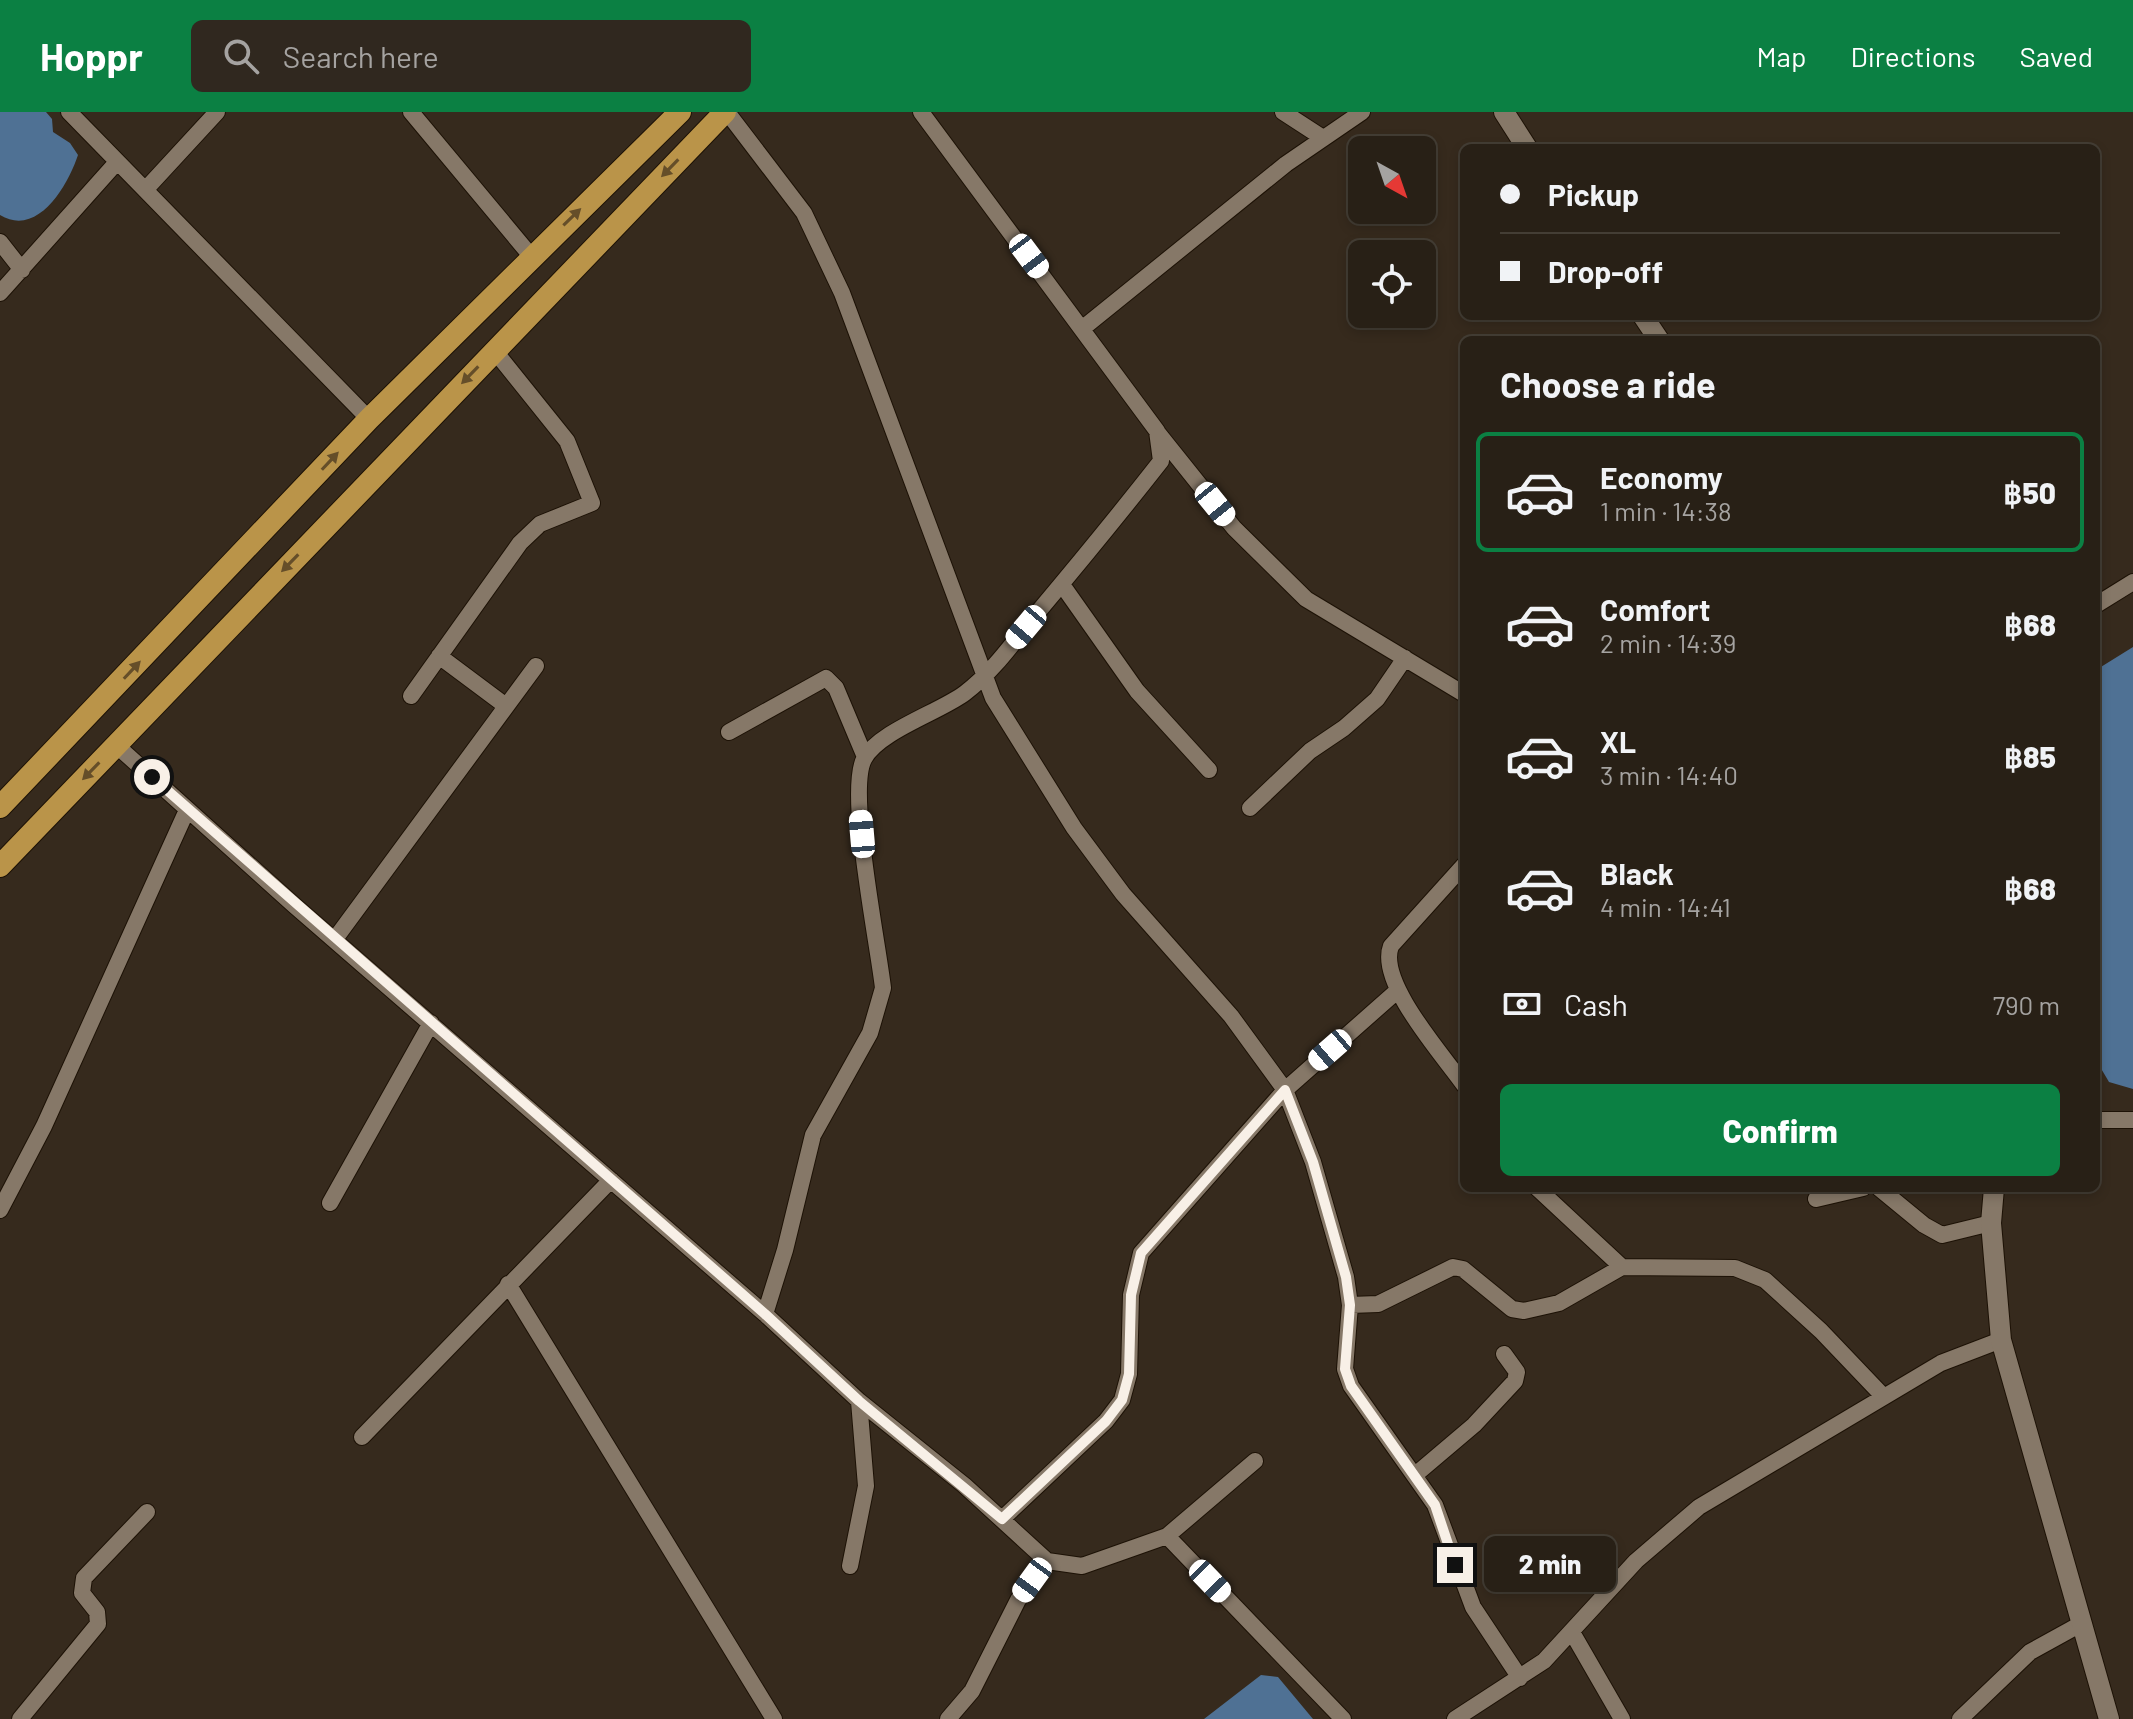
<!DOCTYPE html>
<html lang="en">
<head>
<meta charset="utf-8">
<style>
	:root { --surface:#282016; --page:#30281f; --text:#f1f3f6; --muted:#a5a3a1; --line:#443e35; --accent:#0b8043 }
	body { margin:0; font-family:Barlow,sans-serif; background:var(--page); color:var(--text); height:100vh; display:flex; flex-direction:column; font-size:30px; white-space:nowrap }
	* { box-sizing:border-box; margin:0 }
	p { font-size:26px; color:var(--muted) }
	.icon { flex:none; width:44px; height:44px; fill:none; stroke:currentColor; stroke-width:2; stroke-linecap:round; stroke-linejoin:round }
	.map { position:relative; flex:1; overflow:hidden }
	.sheet { position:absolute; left:1460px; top:224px; width:640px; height:856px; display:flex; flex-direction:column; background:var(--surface); border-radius:12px; box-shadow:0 4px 12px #0003,0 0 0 2px var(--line) }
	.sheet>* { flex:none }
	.guide { position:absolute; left:1460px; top:32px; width:640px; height:176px; border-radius:12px; box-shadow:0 4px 12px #0003,0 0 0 2px var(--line); display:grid; align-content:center; height:176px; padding:0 40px; background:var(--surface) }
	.needle { width:52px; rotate:140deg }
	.buttons { position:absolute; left:1348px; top:24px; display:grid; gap:16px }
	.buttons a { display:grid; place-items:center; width:88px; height:88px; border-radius:12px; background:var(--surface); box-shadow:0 4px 12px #0003,0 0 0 2px var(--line); font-size:40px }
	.end { position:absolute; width:36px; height:36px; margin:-18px; border:10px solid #f8f0e7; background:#111; box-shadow:0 0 0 4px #111 }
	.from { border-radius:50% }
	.bubble { position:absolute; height:56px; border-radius:12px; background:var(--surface); box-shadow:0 4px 12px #0003,0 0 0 2px var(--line); font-size:26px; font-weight:800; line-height:56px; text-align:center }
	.car { position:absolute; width:24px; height:48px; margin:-24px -12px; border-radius:10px; box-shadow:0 0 6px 2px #0007; background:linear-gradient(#fff 24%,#345 0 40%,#fff 0 76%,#345 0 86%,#fff 0) }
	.guide b { display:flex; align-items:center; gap:28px; height:76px; font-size:30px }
	.guide b+b { border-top:2px solid var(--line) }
	.guide i { width:20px; height:20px; background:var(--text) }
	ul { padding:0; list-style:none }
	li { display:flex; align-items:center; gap:24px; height:120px; margin:0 16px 12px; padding:0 24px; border:4px solid transparent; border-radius:12px }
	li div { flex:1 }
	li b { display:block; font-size:30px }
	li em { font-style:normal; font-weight:800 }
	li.selected { border-color:var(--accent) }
	li>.icon { width:72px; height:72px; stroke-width:1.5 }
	h2 { padding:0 40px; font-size:36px; line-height:96px }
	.pay { display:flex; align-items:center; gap:20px; height:88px; padding:0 40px; font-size:30px }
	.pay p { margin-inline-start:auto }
	.action { display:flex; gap:16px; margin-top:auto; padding:16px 40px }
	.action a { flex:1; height:92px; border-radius:12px; background:var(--accent); color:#fff; font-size:32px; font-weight:800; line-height:92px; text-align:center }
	header { display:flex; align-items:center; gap:48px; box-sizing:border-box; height:112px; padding:0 40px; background:var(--accent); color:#fff }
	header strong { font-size:38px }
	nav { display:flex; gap:44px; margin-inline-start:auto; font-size:28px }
	.search { width:560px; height:72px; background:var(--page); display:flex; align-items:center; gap:20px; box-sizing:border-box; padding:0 28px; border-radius:12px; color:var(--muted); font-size:30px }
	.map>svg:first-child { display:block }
</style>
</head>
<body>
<header>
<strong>Hoppr</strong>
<div class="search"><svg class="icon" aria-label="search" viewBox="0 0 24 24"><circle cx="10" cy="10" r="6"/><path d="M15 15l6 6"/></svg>Search here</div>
<nav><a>Map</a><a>Directions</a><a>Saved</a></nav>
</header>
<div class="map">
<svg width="2133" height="1607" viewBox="0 0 2133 1607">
	<rect width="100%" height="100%" fill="#362a1d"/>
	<!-- water -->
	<path fill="#4f7194" d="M0,0H46L52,7L53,20L70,31L78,43C68,73 38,126 0,103Z
		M2133,535V977L2109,970L2096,948V558Z
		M1261,1563L1278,1565L1313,1607H1204Z"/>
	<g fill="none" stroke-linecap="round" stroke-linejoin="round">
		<defs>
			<path id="minor" d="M69,0L369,307
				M411,0L531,144
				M727,0L804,101L842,181L993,586L1074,716L1123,782L1231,904L1285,978L1313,1050L1346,1165L1350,1193L1345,1257L1351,1274L1435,1393L1473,1495L1520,1566
				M1283,0L1323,26
				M146,77L217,0
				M0,130L22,158
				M0,181L117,50
				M1083,216L1286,52L1362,0
				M1158,321L1234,416L1306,487L1464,582
				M1063,474L1137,579L1209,658
				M2096,493L2133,470
				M439,544L506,594
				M411,584L520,431L540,412L592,391L567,329L494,238
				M729,620L826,566L836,576L865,645
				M116,633L295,794L765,1202L859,1289L964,1373L1047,1449L1082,1454L1167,1424L1255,1349
				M1250,696L1310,639L1344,616L1377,587L1405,546
				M1464,753L1391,834C1377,870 1443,943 1464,973
				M335,827L536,554
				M2096,1008H2133
				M1537,1076L1622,1155
				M1879,1076L1924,1113L1942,1123L1991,1111
				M1816,1087L1863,1076
				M330,1091L431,911
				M0,1098L44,1014L187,698
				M508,1172L774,1607
				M1350,1193L1378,1192L1453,1155L1463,1157L1512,1197L1524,1199L1559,1191L1622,1155L1735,1156L1765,1168L1821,1219L1883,1284
				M765,1202L785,1138L813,1023L870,921L883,876C878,831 847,680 864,647C879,619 940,600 965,581C994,559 1015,528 1038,500C1080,450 1121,400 1161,349L1157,319L921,0
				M362,1325L611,1068
				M1415,1363L1474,1313L1515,1269L1517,1260L1504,1242
				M1002,1407L1106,1309L1122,1288L1129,1262L1131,1183L1141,1141L1285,978L1397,879
				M1167,1424L1343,1607
				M850,1454L866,1374L859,1289
				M1573,1522L1622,1607
				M20,1607L98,1512L97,1500L82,1481L84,1466L147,1400
				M948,1607L972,1579L1018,1488L1047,1449
				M1455,1607L1544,1549L1636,1449L1699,1395L1941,1251L2001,1228
				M1960,1607L2030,1540L2079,1513"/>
			<path id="tertiary" d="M1504,0L1527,36
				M1643,204L1659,228
				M1994,1076L1991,1111L2001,1228L2109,1607"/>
			<path id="primary" d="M0,695L369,307L680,0
				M0,754L725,0"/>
		</defs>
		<!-- minor casing -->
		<use href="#minor" stroke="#1d1206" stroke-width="18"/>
		<!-- tertiary casing -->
		<use href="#tertiary" stroke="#1d1206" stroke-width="22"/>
		<!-- primary casing -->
		<use href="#primary" stroke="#1d1206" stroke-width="24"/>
		<!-- minor -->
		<use href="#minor" stroke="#867868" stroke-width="16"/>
		<!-- tertiary -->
		<use href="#tertiary" stroke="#867868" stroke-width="20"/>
		<!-- primary -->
		<use href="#primary" stroke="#ba9449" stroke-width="22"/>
	</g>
	<!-- one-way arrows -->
	<defs><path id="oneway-solid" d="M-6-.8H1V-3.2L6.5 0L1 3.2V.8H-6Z" transform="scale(2)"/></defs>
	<g fill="#654e29">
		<use href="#oneway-solid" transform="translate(670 56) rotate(134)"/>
		<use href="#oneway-solid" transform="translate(572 105) rotate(-44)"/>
		<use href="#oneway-solid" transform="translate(470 263) rotate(134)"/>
		<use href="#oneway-solid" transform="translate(330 349) rotate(-47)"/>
		<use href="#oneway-solid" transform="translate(290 451) rotate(134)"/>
		<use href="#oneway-solid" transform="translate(132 558) rotate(-47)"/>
		<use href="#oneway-solid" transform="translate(91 659) rotate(134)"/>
	</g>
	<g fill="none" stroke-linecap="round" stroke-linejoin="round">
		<!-- route -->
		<path stroke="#f8f0e7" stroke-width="10" d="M152,665L765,1202L859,1289L1002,1407L1106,1309L1122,1288L1129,1262L1131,1183L1141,1141L1285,978L1313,1050L1346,1165L1350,1193L1345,1257L1351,1274L1435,1393L1455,1453"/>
	</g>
</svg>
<div class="buttons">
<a><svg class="needle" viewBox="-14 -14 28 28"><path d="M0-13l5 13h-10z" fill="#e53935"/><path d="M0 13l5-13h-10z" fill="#a5a3a1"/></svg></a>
<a><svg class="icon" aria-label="locate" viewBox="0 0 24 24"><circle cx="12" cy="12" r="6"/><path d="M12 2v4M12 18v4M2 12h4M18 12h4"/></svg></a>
</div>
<i class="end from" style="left:152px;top:665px"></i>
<i class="end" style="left:1455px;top:1453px"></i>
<div class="bubble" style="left:1484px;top:1424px;width:132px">2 min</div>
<i class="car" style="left:1029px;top:144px;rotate:143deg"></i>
<i class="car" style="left:1215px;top:392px;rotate:141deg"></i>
<i class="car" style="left:1026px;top:515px;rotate:220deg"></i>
<i class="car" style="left:862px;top:722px;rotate:355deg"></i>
<i class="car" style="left:1330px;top:938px;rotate:229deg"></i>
<i class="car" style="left:1032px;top:1468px;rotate:216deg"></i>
<i class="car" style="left:1210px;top:1469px;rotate:136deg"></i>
<div class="guide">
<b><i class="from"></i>Pickup</b>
<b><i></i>Drop-off</b>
</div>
<section class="sheet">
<h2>Choose a ride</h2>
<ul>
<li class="selected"><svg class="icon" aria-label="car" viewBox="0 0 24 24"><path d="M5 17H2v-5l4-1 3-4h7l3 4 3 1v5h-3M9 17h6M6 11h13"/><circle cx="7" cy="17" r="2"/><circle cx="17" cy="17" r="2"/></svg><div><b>Economy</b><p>1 min · 14:38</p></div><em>฿50</em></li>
<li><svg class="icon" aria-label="car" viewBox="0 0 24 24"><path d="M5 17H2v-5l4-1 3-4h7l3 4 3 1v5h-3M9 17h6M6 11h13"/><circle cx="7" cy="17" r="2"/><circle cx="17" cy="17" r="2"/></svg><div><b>Comfort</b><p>2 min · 14:39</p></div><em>฿68</em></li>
<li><svg class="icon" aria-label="car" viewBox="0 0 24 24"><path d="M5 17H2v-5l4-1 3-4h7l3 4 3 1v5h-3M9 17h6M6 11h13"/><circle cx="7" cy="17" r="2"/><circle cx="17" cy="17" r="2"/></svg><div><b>XL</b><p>3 min · 14:40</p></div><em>฿85</em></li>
<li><svg class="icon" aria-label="car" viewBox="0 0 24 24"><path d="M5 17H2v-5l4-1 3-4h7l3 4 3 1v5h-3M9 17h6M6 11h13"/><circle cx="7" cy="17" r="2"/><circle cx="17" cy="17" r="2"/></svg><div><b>Black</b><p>4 min · 14:41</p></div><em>฿68</em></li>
</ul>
<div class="pay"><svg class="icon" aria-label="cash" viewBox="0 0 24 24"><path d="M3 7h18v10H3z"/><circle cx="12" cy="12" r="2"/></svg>Cash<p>790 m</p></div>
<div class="action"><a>Confirm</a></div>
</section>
</div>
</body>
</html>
